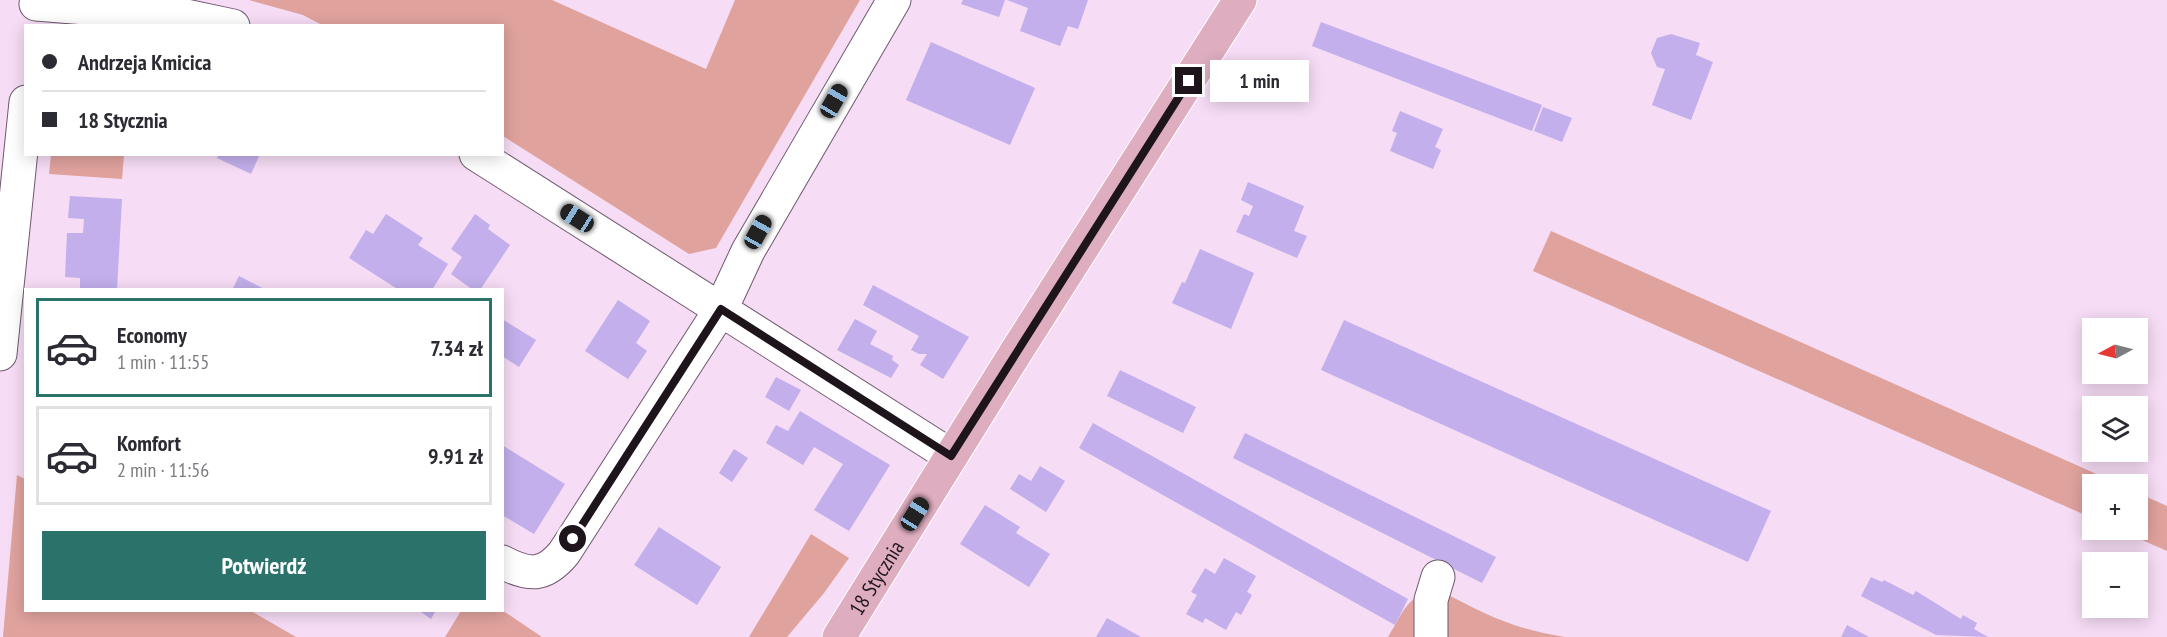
<!DOCTYPE html>
<html lang="pl">
<head>
<meta charset="utf-8">
<style>
	:root { --surface:#fff; --page:#f7f7f7; --text:#2b2b33; --muted:#7c7c81; --line:#e1e1e2; --accent:#2a726a }
	body { margin:0; font-family:"PT Sans Narrow",sans-serif; background:var(--page); color:var(--text); height:100vh; display:flex; flex-direction:column; font-size:22px; white-space:nowrap }
	* { box-sizing:border-box; margin:0 }
	p { font-size:20px; color:var(--muted) }
	.icon { flex:none; width:33px; height:33px; fill:none; stroke:currentColor; stroke-width:2; stroke-linecap:round; stroke-linejoin:round }
	.map { position:relative; flex:1; overflow:hidden }
	.drawer { position:absolute; left:24px; top:288px; width:480px; height:324px; display:flex; flex-direction:column; background:var(--surface); border-radius:0px; box-shadow:0 3px 15px #0003 }
	.drawer>* { flex:none }
	.guide { position:absolute; left:24px; top:24px; width:480px; height:132px; border-radius:0px; box-shadow:0 3px 15px #0003; display:grid; align-content:center; height:132px; padding:0 18px; background:var(--surface) }
	.needle { width:39px; rotate:263deg }
	.buttons { position:absolute; left:2082px; top:318px; display:grid; gap:12px }
	.buttons a { display:grid; place-items:center; width:66px; height:66px; border-radius:0px; background:var(--surface); box-shadow:0 3px 15px #0003; font-size:30px }
	.end { position:absolute; width:27px; height:27px; margin:-14px; border:8px solid #1d141c; background:#fff; box-shadow:0 0 0 3px #fff }
	.from { border-radius:50% }
	.bubble { position:absolute; height:42px; border-radius:0px; background:var(--surface); box-shadow:0 3px 15px #0003; font-size:20px; font-weight:600; line-height:42px; text-align:center }
	.car { position:absolute; width:18px; height:36px; margin:-18px -9px; border-radius:8px; box-shadow:0 0 4px 2px #0007; background:linear-gradient(#222 24%,#8ab4d8 0 40%,#222 0 76%,#8ab4d8 0 86%,#222 0) }
	.guide b { display:flex; align-items:center; gap:21px; height:57px; font-size:22px }
	.guide b+b { border-top:2px solid var(--line) }
	.guide i { width:15px; height:15px; background:var(--text) }
	ul { padding:10px 0 0; list-style:none }
	li { display:flex; align-items:center; gap:18px; height:99px; margin:0 12px 9px; padding:0 6px; border:3px solid var(--line); border-radius:0px }
	li div { flex:1 }
	li b { display:block; font-size:22px }
	li em { font-style:normal; font-weight:600 }
	li.active { border-color:var(--accent) }
	li>.icon { width:54px; height:54px; stroke-width:1.5 }
	.cta { display:flex; gap:12px; margin-top:auto; padding:12px 18px }
	.cta a { flex:1; height:69px; border-radius:0px; background:var(--accent); color:#fff; font-size:24px; font-weight:600; line-height:69px; text-align:center }
	.map>svg:first-child { display:block }
</style>
</head>
<body>
<div class="map">
<svg width="2167" height="637" viewBox="0 0 2167 637">
	<rect width="100%" height="100%" fill="#f6dcf5"/>
	<!-- green -->
	<path fill="#e0a29d" d="M249,0H552L706,69L735,0H860L716,248L689,254L503,136L502,26L322,25L303,15Z
		M51,155H124L122,179L49,174Z
		M1551,231L2119,484H2092V518L1533,271Z
		M17,475L25,479L26,610L251,611L296,637H3Z
		M2138,493L2167,506V551L2119,530H2138Z
		M811,534L849,558L824,593L787,637H749Z
		M1439,590C1484,614 1513,629 1565,637H1388C1403,613 1408,592 1439,590Z
		M502,610L542,637H445L461,611Z"/>
	<!-- building -->
	<path fill="#c2afeb" d="M963,0H1005L999,17L961,4Z
		M1007,0H1088L1078,29L1068,26L1060,46L1020,31L1028,8Z
		M1321,22L1542,105L1532,131L1312,46Z
		M1671,34L1700,43L1696,55L1713,62L1691,120L1652,105L1665,69L1657,67L1651,53L1657,38Z
		M931,42L1035,88L1010,145L906,100Z
		M1543,107L1572,118L1562,142L1534,131Z
		M1400,111L1443,129L1435,147L1441,150L1433,169L1390,151L1397,133L1392,131Z
		M219,154H260L251,174L217,158Z
		M1248,182L1304,206L1294,231L1307,236L1297,258L1236,232L1244,214L1249,216L1253,206L1241,200Z
		M70,196L122,199L117,290H80V278L65,277L67,233H83L84,219L68,218Z
		M386,214L423,238L418,245L448,264L432,290H399L349,258L366,230L373,234Z
		M475,214L490,225L488,229L510,245L480,290H473L451,274L462,257L451,249Z
		M1200,249L1254,273L1231,329L1172,303L1182,282L1185,283Z
		M239,276L266,290H232Z
		M873,285L969,337L943,379L920,365L927,354H919L911,350L919,336L863,305Z
		M618,300L650,321L636,343L647,351L628,379L585,351Z
		M502,319L536,340L519,367L502,356Z
		M855,319L877,331L870,344L893,356L892,360L899,365L891,378L837,350Z
		M1344,320L1771,511L1748,562L1321,370Z
		M1120,370L1196,407L1183,433L1107,396Z
		M776,377L801,390L789,411L765,397Z
		M800,411L890,465L849,531L814,510L843,464L814,447L803,465L766,443L776,425L788,431Z
		M1093,423L1408,599L1395,625L1079,448Z
		M1245,433L1496,557L1482,583L1233,458Z
		M502,445L565,484L534,534L502,515Z
		M734,449L748,458L732,482L719,473Z
		M1040,466L1065,481L1046,512L1010,489L1019,474L1031,481Z
		M985,505L1020,527L1016,533L1050,554L1029,587L960,544Z
		M659,527L721,567L697,605L634,565Z
		M1224,558L1256,576L1247,592L1252,595L1241,615L1236,612L1226,630L1205,618L1203,623L1186,614L1197,595L1191,592L1205,568L1215,574Z
		M1871,577L1882,582L1884,580L1913,595L1916,591L1961,619L1963,615L1977,623L1974,629L1988,637L1936,635L1861,596Z
		M418,610H436L431,619Z
		M1107,618L1141,637H1096Z
		M1847,625L1869,637H1841Z"/>
	<g fill="none" stroke-linecap="round" stroke-linejoin="round">
		<defs>
			<path id="minor" d="M36,4L186,16L233,26
				M476,154L951,456
				M0,354L26,102
				M502,562C529,576 544,577 564,553L721,309L748,251L894,0
				M1431,637V600L1438,577"/>
			<g id="major">
				<path id="s1" d="M839,637L1016,352L1240,0"/>
			</g>
		</defs>
		<!-- minor casing -->
		<use href="#minor" stroke="#6e586d" stroke-width="35"/>
		<!-- major casing -->
		<use href="#major" stroke="#fff" stroke-width="35"/>
		<!-- minor -->
		<use href="#minor" stroke="#fff" stroke-width="33"/>
		<!-- major -->
		<use href="#major" stroke="#deadbf" stroke-width="33"/>
	</g>
	<g fill="none" stroke-linecap="round" stroke-linejoin="round">
		<!-- route -->
		<path stroke="#1d141c" stroke-width="8" d="M573,539L721,309L951,456L1189,81"/>
	</g>
	<g text-anchor="middle" dominant-baseline="central" stroke-width="4.5" stroke-linejoin="round" paint-order="stroke">
		<!-- street labels -->
		<g font-size="21" fill="#1d141c" stroke="#fdedfc">
			<text stroke="none"><textPath href="#s1" startOffset="70">18 Stycznia</textPath></text>
		</g>
	</g>
</svg>
<div class="buttons">
<a><svg class="needle" viewBox="-14 -14 28 28"><path d="M0-13l5 13h-10z" fill="#e53935"/><path d="M0 13l5-13h-10z" fill="#7c7c81"/></svg></a>
<a><svg class="icon" aria-label="layers" viewBox="0 0 24 24"><path d="M12 4l9 5-9 5-9-5zM3 14l9 5 9-5"/></svg></a>
<a>+</a>
<a>−</a>
</div>
<i class="end from" style="left:573px;top:539px"></i>
<i class="end" style="left:1189px;top:81px"></i>
<div class="bubble" style="left:1210px;top:60px;width:99px">1 min</div>
<i class="car" style="left:834px;top:101px;rotate:30deg"></i>
<i class="car" style="left:577px;top:218px;rotate:302deg"></i>
<i class="car" style="left:758px;top:232px;rotate:29deg"></i>
<i class="car" style="left:915px;top:514px;rotate:32deg"></i>
<div class="guide">
<b><i class="from"></i>Andrzeja Kmicica</b>
<b><i></i>18 Stycznia</b>
</div>
<section class="drawer">
<ul>
<li class="active"><svg class="icon" aria-label="car" viewBox="0 0 24 24"><path d="M5 17H2v-5l4-1 3-4h7l3 4 3 1v5h-3M9 17h6M6 11h13"/><circle cx="7" cy="17" r="2"/><circle cx="17" cy="17" r="2"/></svg><div><b>Economy</b><p>1 min · 11:55</p></div><em>7.34 zł</em></li>
<li><svg class="icon" aria-label="car" viewBox="0 0 24 24"><path d="M5 17H2v-5l4-1 3-4h7l3 4 3 1v5h-3M9 17h6M6 11h13"/><circle cx="7" cy="17" r="2"/><circle cx="17" cy="17" r="2"/></svg><div><b>Komfort</b><p>2 min · 11:56</p></div><em>9.91 zł</em></li>
</ul>
<div class="cta"><a>Potwierdź</a></div>
</section>
</div>
</body>
</html>
